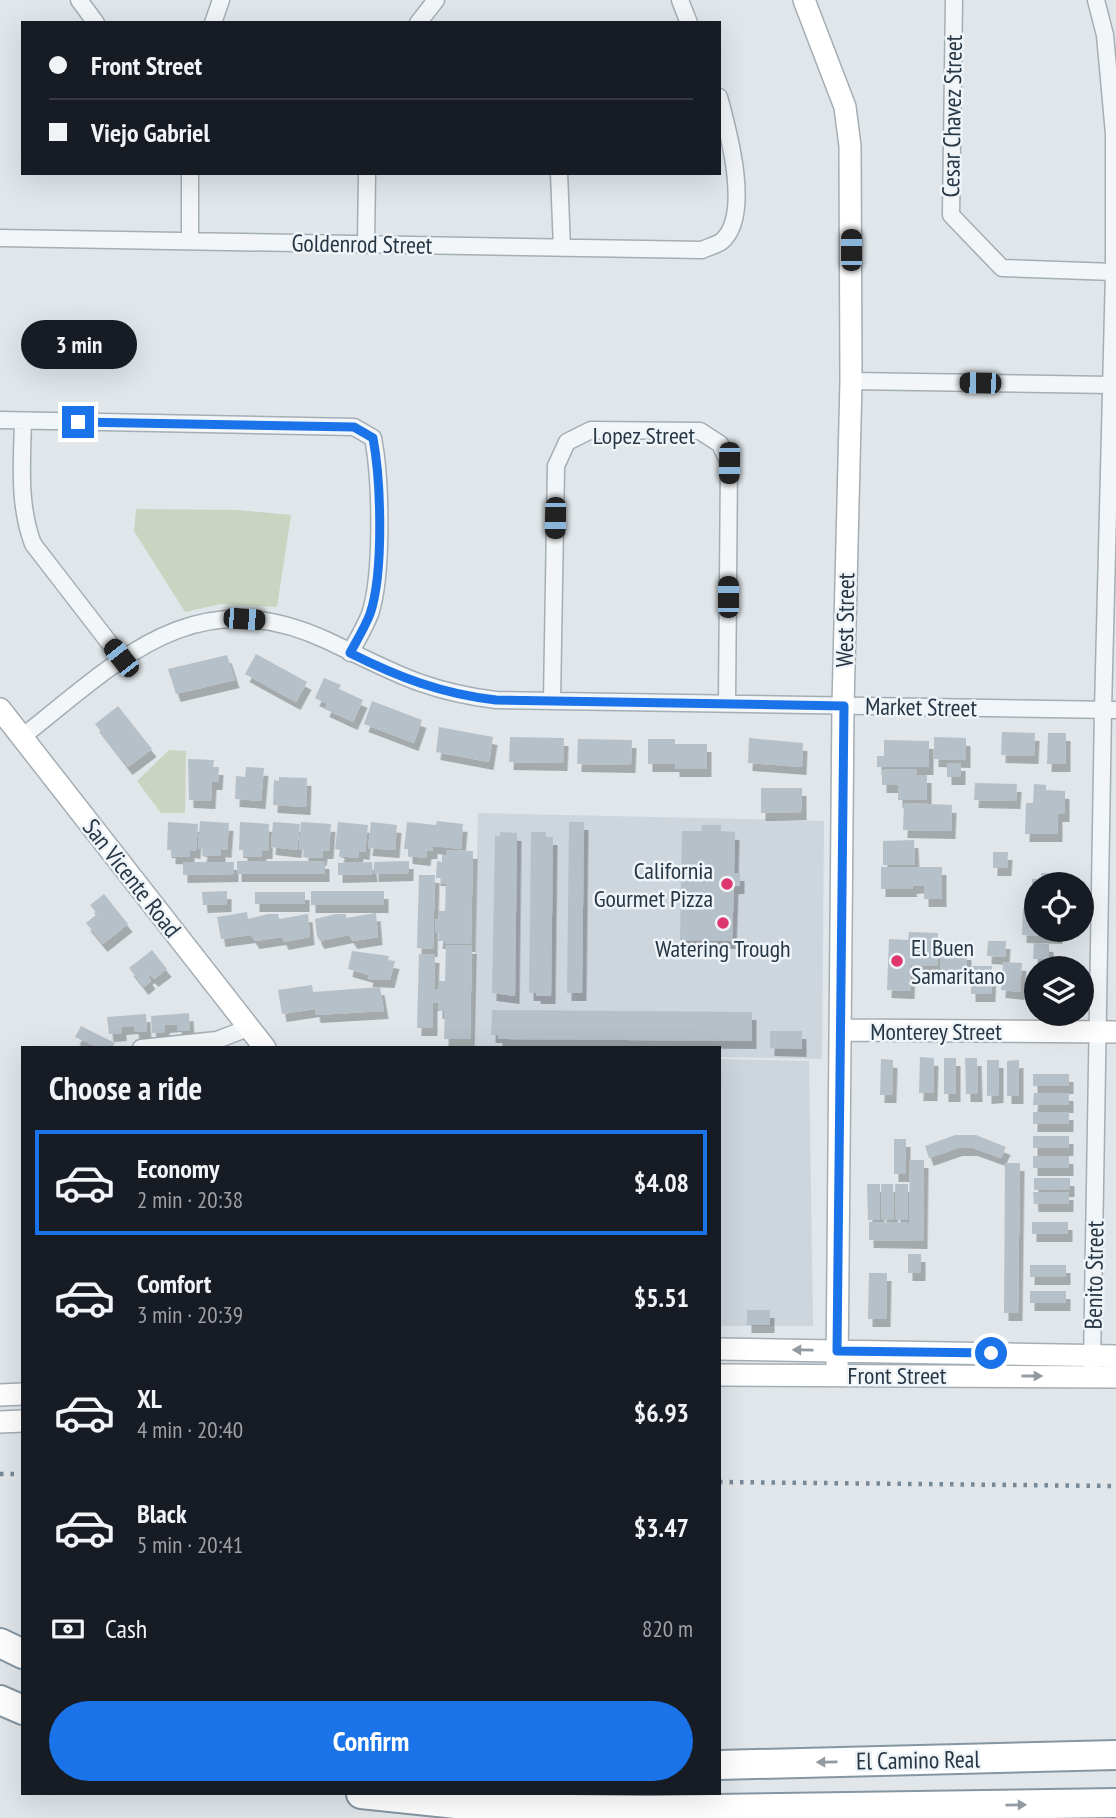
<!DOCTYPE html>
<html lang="en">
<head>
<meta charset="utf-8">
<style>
	:root { --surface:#171b24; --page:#20242c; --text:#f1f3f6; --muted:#9ea1a6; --line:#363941; --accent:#1a73e8 }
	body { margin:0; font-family:"PT Sans Narrow",sans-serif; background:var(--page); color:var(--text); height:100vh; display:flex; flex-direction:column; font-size:26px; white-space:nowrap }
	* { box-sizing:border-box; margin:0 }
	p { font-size:23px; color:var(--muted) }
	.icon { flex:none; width:38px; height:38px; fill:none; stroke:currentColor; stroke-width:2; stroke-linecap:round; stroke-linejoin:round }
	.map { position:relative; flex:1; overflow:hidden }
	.side { position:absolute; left:21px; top:1046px; width:700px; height:749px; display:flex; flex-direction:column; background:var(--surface); border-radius:0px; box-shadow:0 7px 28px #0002 }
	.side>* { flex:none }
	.hud { position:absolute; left:21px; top:21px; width:700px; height:154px; border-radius:0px; box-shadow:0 7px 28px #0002; display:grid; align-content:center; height:154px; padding:0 28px; background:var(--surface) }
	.fabs { position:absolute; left:1024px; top:872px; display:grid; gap:14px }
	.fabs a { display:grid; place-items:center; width:70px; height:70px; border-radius:50%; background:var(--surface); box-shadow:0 7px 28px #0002; font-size:35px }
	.end { position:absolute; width:32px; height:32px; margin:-16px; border:9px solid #1a73e8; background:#fff; box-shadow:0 0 0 4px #fff }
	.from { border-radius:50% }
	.bubble { position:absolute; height:49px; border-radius:24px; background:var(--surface); box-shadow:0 7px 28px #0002; font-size:23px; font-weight:700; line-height:49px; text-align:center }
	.car { position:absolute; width:21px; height:42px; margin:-21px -10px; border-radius:9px; box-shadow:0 0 5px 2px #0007; background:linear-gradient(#222 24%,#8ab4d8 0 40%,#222 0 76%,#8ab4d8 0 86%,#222 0) }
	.hud b { display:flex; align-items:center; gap:24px; height:66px; font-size:26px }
	.hud b+b { border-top:2px solid var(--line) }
	.hud i { width:18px; height:18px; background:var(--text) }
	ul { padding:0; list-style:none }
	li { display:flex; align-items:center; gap:21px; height:105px; margin:0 14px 10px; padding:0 14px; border:4px solid transparent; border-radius:0px }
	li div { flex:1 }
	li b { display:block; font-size:26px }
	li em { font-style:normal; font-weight:700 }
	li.on { border-color:var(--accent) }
	li>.icon { width:63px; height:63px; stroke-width:1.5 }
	h2 { padding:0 28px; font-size:32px; line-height:84px }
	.pay { display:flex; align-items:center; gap:18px; height:77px; padding:0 28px; font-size:26px }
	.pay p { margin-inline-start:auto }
	.action { display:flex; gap:14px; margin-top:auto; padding:14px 28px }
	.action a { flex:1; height:80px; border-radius:42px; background:var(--accent); color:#fff; font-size:28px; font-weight:700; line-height:80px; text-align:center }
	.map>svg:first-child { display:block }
</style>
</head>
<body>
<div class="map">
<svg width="1116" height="1818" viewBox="0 0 1116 1818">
	<defs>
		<filter id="shadow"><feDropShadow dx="4.5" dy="8" stdDeviation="0" flood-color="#0004"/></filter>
	</defs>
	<rect width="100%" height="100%" fill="#e0e6ea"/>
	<!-- built -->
	<path fill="#cdd5dd" d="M478,813L824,821L822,1059L719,1057V1048H473Z
		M719,1059L809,1061L813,1326H719Z"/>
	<!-- green -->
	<path fill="#c9d5c0" d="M136,509L237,510L291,515L277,607L221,604L185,612L134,531Z
		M169,750L186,751L185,813H161L137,781Z"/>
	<!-- building -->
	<path fill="#b6c0c9" filter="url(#shadow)" d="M256,654L307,682L296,702L245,674Z
		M227,655L235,680L176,694L168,669Z
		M324,678L341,685L339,689L363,700L353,722L325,709L327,704L315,698Z
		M372,701L422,720L414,743L364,724Z
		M118,706L152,749L128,767L95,724Z
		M439,727L493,737L489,762L436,752Z
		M1002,732L1035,733L1034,756L1001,755Z
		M1048,733H1066V764H1047Z
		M510,737L564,738L563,763L509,762Z
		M934,737L966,738V760L934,759Z
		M749,738L803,743L802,767L748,763Z
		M578,739L632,740L631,765L577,764Z
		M648,739H675V744H707V769H675V764H648Z
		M884,740L929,741V767H877V756H884Z
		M188,759L214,760L213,767H219L218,782H212L211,801L189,800Z
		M947,763H961V777H947Z
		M246,767L264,768L261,801L235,799L236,776L245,777Z
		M917,769L916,775H927V800H898V785H882V770Z
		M279,777L307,778L306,807L273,805L274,780L279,781Z
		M975,783L1017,784L1016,801L974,800Z
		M1034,784L1046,785V790L1065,791V814H1058V834H1025L1026,803H1033Z
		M761,788H802V812L761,813Z
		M904,803L952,805L951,831L903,830Z
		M200,821L229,823L227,850L221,849V856L202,855L203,849L198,848Z
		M437,821L463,824L461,849L433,846V851H427L426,858L408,856V849H404L407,822L436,825Z
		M168,822L198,824L196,851L190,850V857L171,856V850H167Z
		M240,822L269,824L268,851H262L261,857H243V850H239Z
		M273,822L300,824L297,850L271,847Z
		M301,822L331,824L329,851H323L322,858L304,857V850L299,849Z
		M338,822L368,825L365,852L359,851L358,858L339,856L340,850L335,849Z
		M371,822L397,825L395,850L368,848Z
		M569,822H584L582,993H567Z
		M702,825H721V831L735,832L734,873H740V886H734L732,941L680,940L682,831H701Z
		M500,832L517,833L515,996L492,993L495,836H500Z
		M531,832H546V837H553L551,996H536V993H529Z
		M914,840L915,865H883V841Z
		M446,850L473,851L471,944H445V941H438L439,933H435V919L439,920V911H445L446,884H441V878H436L437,861L442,862V855H446Z
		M993,852H1008L1007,868H993Z
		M237,861H325V874H237Z
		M409,861V873L374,874V862Z
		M183,862H234V874L183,875Z
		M372,862L373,874L338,875V863Z
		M881,867H942V899H924V885L912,886L913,889H881Z
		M1041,873H1066V884H1036V900H1032V879H1041Z
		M419,875H435L433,949L417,948Z
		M227,891V904L203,905L202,892Z
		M311,891H384V905H311Z
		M255,892H305V904H255Z
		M104,894L128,924L103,944L86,923L97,914L90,905Z
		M1023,908H1036V929H1058V936L1022,935Z
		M247,912L248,919L268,914H278L279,919L308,914L310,937L284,942L282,937L255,941L251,935L221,939L217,917Z
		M376,913L378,937L353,941L349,935L320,941L317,936L315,919L336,914H346V918Z
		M909,932L938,933L937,966L911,965L910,991L887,990L889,939L908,940Z
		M988,941H1006L1005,957L987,956Z
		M1034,943L1049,944V959H1033Z
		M446,945L472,946L470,1039H444L445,1011H438V1003H433V1028H417L419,954L435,955L434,989H439V981H445Z
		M950,947L951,952H967V973H940V948Z
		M152,950L167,969L154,979L150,975L148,977L151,981L144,987L129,968Z
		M352,951L389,956L388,960L395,961L390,980L368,979L369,975L348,969Z
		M1003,962L1022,963L1020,992L1001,990Z
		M971,966H992L991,994H971Z
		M312,985L313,992L380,987L384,1011L316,1015L315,1009L282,1014L278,990Z
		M492,1010L752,1012V1041L498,1039V1035H491Z
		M189,1013L190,1030L178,1031L177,1024L165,1025V1032L152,1033L151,1016Z
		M146,1014L147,1031L135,1032L134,1026L122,1027V1033L109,1034L107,1017Z
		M81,1026L115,1043L112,1048H99L75,1037Z
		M770,1031H802V1049L770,1048Z
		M920,1057L934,1058L933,1093H919Z
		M944,1058H956V1094H944Z
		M965,1058H977L978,1094H966Z
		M881,1059L893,1060L892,1095H880Z
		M987,1060H999V1095L987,1096Z
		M1019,1060V1096H1007V1061Z
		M1033,1074H1069V1086H1033Z
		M1034,1093H1069V1105H1033Z
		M1033,1112H1069V1124H1033Z
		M955,1135H976L1006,1147L1001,1158L973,1148H958L929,1158L925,1146Z
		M1033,1136H1069V1148H1033Z
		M894,1139H906V1174H894Z
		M1033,1156H1069V1168H1033Z
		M910,1160H924L923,1241L869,1240V1222L909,1223Z
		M1005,1163H1020L1018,1313H1004Z
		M1034,1178H1070V1189L1034,1190Z
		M867,1184H880V1220H868Z
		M881,1184H893L894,1220H882Z
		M895,1184H908V1220H896Z
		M1033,1192H1069V1204H1034Z
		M1032,1222H1068V1234H1032Z
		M908,1254H921V1273H908Z
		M1030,1265H1066V1277H1030Z
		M869,1273H887L886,1319H868Z
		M1030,1291H1066V1303H1030Z
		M747,1310H770V1325H747Z"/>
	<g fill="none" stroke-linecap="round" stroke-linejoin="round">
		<defs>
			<path id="street" d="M79,0L96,23
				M680,0L689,23
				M954,0L951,215L1002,268L1114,272
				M213,23L221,0
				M418,23L436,0
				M190,173V240
				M559,173L562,248
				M0,238L702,250C708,247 717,245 722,241C752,215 728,130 719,97
				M366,245L367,173
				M851,381L1110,385
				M0,420L354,427L373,438C381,479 383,575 370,614C365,627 357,640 350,653
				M23,421C22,463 18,504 33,544L121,658
				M552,701L556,466L567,442L591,430L700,431L720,444L729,463L727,703
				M22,737C119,661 193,579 326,640C390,670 422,691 496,700L1116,710
				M141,1048L217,1040L248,1028
				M1092,1364L1103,710L1114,272V134L1105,35L1096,0"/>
			<path id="secondary" d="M804,0L845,107L850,146L851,381L843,706L837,1375
				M0,709L265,1048
				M840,1030L1116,1032
				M719,1349L1116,1356
				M719,1375L1116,1377
				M0,1395L23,1394
				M0,1422L23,1421"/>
			<path id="highway" d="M0,1643L23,1654
				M0,1700L23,1710
				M719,1765L1116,1755
				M361,1794L494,1808L648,1810L1116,1803"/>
		</defs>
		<!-- street casing -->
		<use href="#street" stroke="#a4aeb5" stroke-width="19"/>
		<!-- secondary casing -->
		<use href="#secondary" stroke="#a4aeb5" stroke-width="24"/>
		<!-- highway casing -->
		<use href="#highway" stroke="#8596a3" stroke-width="32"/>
		<!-- street -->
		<use href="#street" stroke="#f3f6f8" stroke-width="16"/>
		<!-- secondary -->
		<use href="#secondary" stroke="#fff" stroke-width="21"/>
		<!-- highway -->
		<use href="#highway" stroke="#fff" stroke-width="28"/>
		<!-- rail -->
		<path stroke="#778896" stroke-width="4.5" stroke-dasharray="3.5 7" stroke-linecap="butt" d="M0,1474H23
			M719,1482L1116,1486"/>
	</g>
	<!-- one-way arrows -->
	<defs><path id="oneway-solid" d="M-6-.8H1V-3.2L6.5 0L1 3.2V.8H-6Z" transform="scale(1.75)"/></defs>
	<g fill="#929aa2">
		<use href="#oneway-solid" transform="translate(803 1350) rotate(-179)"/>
		<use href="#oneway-solid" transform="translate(1032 1376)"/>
		<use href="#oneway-solid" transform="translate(827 1762) rotate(179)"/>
		<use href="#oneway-solid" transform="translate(1016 1805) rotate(-1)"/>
	</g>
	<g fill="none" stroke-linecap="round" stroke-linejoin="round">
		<!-- route -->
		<path stroke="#1a73e8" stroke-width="9" d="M78,422L354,427L373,438C381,481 384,573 370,614C365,627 357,640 350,653C398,677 442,694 496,700L844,706L837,1351L991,1353"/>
	</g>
	<!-- markers -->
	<g fill="#de366e" stroke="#eff4f8" stroke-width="2.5">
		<circle cx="727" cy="884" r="7"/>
		<circle cx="723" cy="923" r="7"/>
		<circle cx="897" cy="961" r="7"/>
	</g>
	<g text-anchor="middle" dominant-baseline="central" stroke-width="5" stroke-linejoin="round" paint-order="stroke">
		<!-- street labels -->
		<g font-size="24" fill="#263644" stroke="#eff4f8">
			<text transform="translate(952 116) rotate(-89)">Cesar Chavez Street</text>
			<text transform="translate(362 244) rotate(1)">Goldenrod Street</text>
			<text x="644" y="435">Lopez Street</text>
			<text transform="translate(845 620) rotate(-89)">West Street</text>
			<text transform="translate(921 707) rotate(1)">Market Street</text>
			<text transform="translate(132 878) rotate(52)">San Vicente Road</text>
			<text x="936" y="1031">Monterey Street</text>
			<text transform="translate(1094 1275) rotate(-89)">Benito Street</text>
			<text x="897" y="1375">Front Street</text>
			<text transform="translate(918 1760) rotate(-1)">El Camino Real</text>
		</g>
		<!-- poi labels -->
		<g font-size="24" fill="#263644" stroke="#eff4f8" text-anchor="end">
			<text x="713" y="870">California<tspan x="713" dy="28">Gourmet Pizza</tspan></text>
			<text x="911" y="947" text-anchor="start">El Buen<tspan x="911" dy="28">Samaritano</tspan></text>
			<text x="723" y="948" text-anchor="middle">Watering Trough</text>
		</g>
	</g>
</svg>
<div class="fabs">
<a><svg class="icon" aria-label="locate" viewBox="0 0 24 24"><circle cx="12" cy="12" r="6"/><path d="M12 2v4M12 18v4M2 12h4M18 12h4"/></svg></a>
<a><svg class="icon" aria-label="layers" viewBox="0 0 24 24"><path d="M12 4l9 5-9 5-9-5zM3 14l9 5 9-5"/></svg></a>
</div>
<i class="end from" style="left:991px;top:1353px"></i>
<i class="end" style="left:78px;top:422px"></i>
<div class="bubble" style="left:21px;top:320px;width:116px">3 min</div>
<i class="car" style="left:851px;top:250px;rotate:0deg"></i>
<i class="car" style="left:980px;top:383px;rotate:271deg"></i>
<i class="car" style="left:729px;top:463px;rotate:181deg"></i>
<i class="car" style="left:555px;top:518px;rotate:181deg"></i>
<i class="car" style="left:728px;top:597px;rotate:0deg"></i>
<i class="car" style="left:244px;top:619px;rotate:94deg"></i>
<i class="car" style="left:121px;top:658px;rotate:322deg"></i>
<div class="hud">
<b><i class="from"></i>Front Street</b>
<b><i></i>Viejo Gabriel</b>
</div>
<section class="side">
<h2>Choose a ride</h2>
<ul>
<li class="on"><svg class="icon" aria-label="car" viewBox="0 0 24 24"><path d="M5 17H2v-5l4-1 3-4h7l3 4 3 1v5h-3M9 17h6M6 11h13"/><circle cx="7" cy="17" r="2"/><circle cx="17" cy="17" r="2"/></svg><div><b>Economy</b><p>2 min · 20:38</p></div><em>$4.08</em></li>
<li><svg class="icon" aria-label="car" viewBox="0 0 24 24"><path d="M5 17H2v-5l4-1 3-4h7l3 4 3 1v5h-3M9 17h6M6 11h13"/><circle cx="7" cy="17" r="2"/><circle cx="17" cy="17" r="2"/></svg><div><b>Comfort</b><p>3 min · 20:39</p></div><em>$5.51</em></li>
<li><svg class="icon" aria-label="car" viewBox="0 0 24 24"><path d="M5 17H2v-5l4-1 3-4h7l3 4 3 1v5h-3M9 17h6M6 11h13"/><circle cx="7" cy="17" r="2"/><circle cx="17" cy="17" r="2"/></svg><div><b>XL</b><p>4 min · 20:40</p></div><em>$6.93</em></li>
<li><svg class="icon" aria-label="car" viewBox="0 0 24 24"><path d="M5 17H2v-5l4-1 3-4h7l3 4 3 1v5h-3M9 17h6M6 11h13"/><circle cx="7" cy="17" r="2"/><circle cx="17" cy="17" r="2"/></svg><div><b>Black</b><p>5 min · 20:41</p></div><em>$3.47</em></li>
</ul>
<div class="pay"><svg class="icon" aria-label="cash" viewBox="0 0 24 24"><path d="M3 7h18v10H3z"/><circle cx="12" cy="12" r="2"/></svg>Cash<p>820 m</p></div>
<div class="action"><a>Confirm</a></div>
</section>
</div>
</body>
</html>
